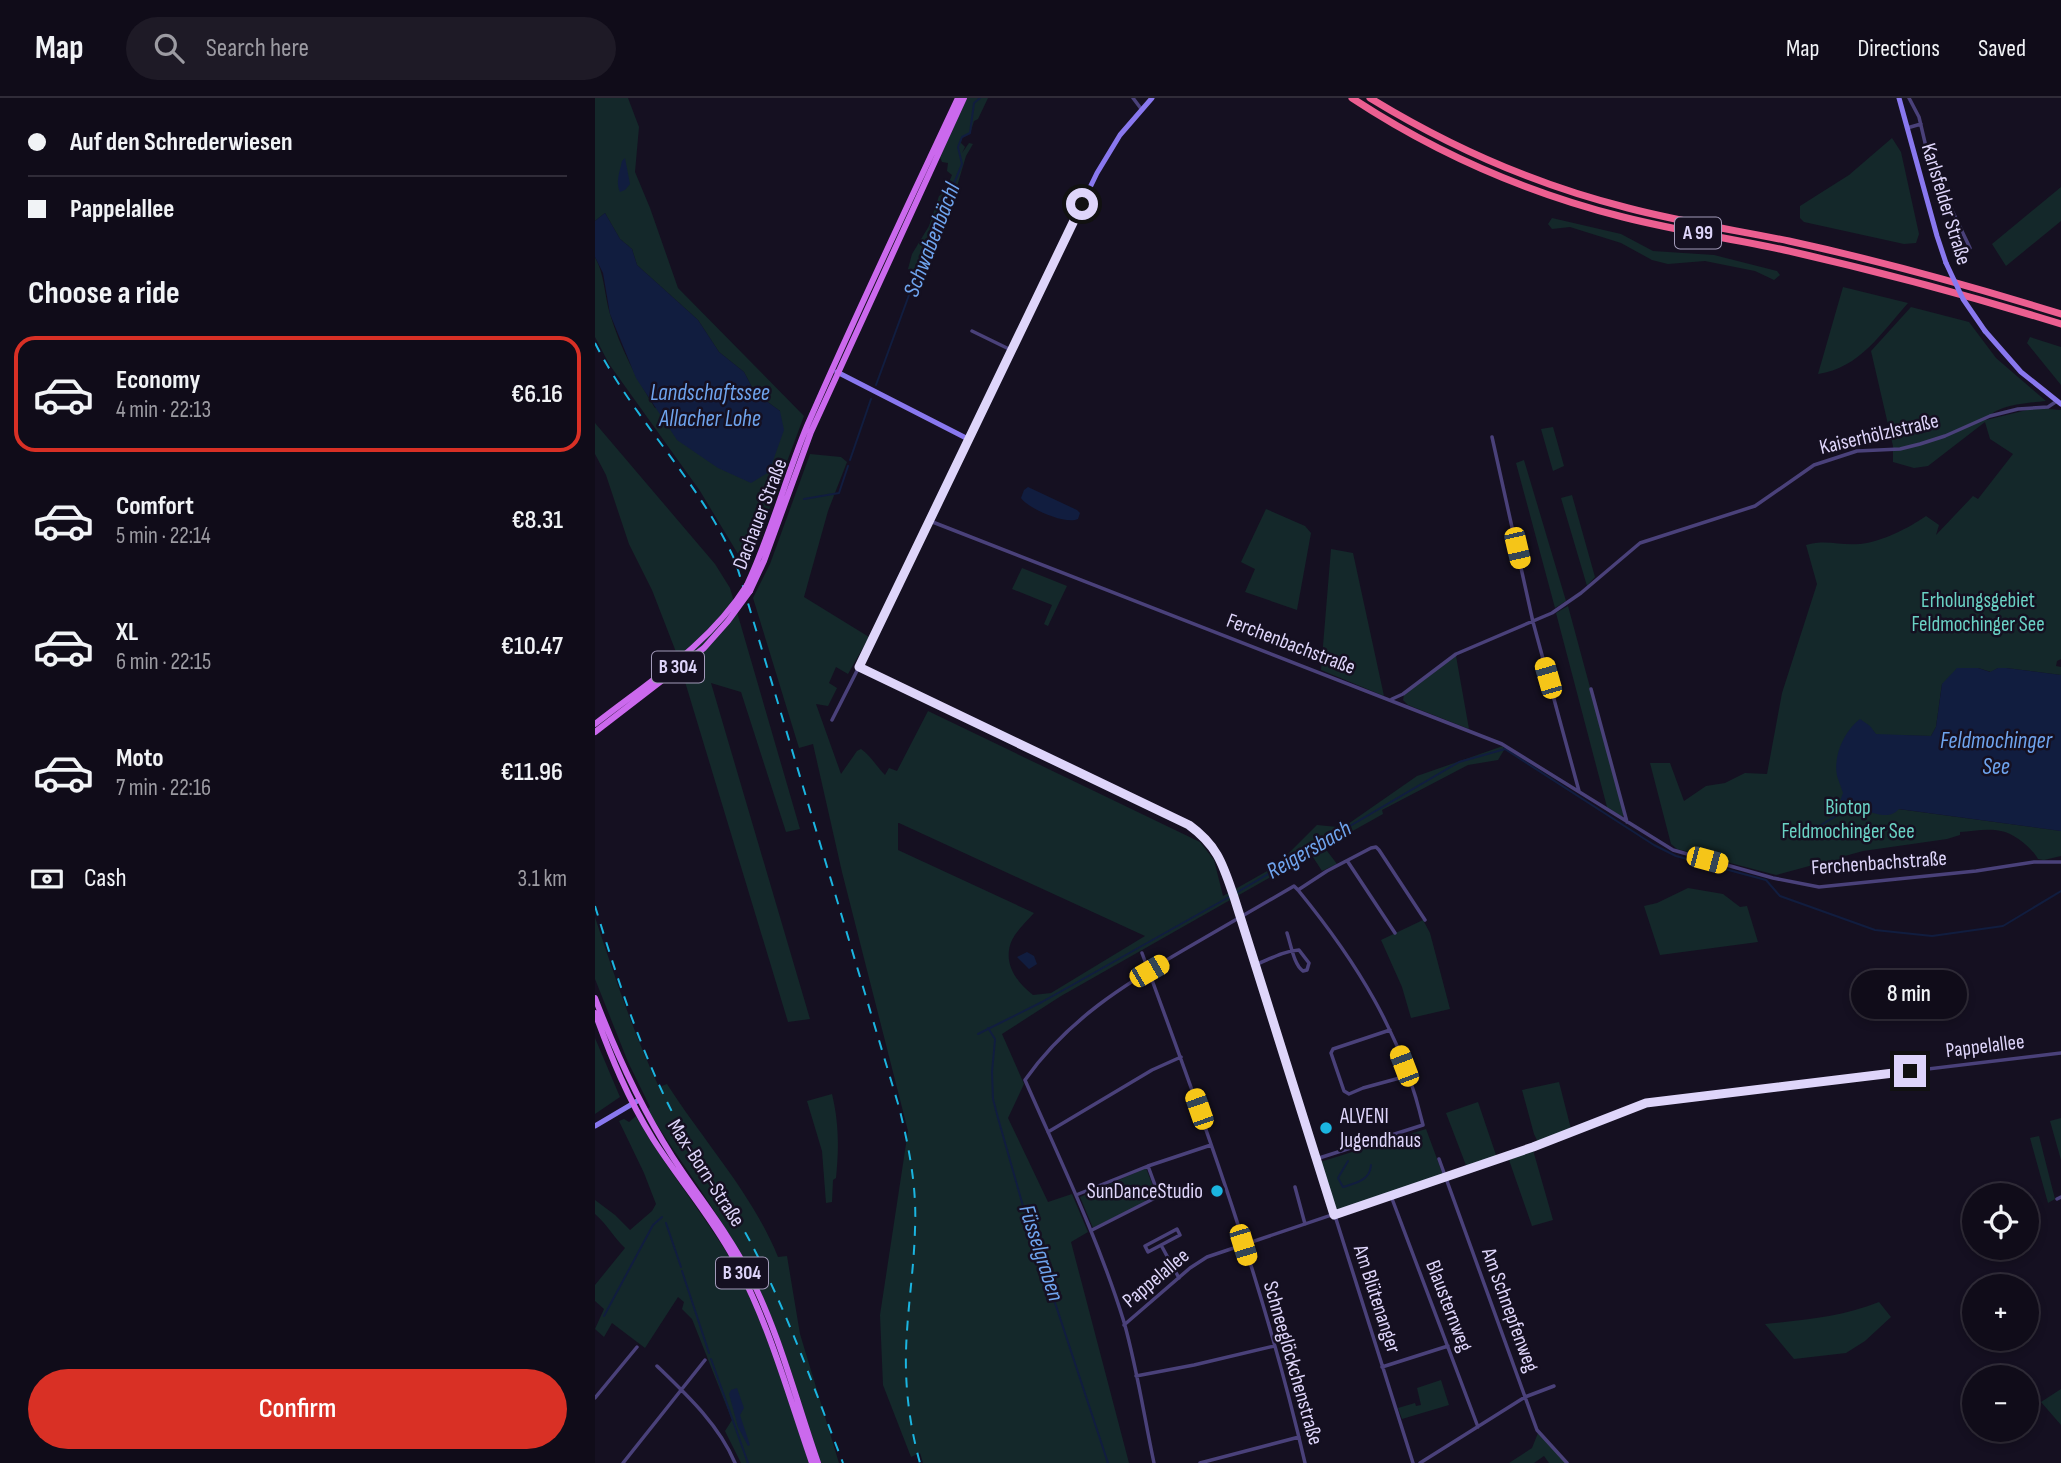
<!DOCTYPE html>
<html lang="en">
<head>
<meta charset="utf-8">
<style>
	:root { --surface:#100c19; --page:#1e1a26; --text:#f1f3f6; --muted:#9c9ba2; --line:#302c38; --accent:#d93025 }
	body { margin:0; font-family:"Sofia Sans Condensed",sans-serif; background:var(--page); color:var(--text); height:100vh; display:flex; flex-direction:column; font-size:26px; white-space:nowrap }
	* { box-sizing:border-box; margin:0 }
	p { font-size:23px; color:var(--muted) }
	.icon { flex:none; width:38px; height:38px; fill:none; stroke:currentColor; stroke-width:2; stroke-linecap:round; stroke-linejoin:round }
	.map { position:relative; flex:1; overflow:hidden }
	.sheet { display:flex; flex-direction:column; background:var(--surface); width:595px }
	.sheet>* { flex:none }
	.top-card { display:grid; align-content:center; height:154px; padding:0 28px; background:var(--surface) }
	.buttons { position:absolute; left:1367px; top:1085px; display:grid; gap:14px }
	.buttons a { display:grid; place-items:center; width:77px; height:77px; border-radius:50%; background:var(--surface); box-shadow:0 4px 10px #0003,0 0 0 2px var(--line); font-size:35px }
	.end { position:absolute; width:32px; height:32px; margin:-16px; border:9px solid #ded5fa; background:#111; box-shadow:0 0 0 4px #111 }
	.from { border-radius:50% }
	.bubble { position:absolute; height:49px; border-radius:24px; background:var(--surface); box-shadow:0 4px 10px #0003,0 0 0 2px var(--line); font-size:23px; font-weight:600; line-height:49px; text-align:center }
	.car { position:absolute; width:21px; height:42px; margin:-21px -10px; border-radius:9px; box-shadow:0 0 5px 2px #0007; background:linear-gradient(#f5c518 24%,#345 0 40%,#f5c518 0 76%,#345 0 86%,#f5c518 0) }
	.top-card b { display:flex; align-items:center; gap:24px; height:66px; font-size:26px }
	.top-card b+b { border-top:2px solid var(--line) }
	.top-card i { width:18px; height:18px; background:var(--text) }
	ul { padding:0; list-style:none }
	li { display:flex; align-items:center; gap:21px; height:116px; margin:0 14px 10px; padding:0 14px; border:4px solid transparent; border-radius:21px }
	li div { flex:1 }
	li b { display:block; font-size:26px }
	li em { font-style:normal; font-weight:600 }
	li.selected { border-color:var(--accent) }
	li>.icon { width:63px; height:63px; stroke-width:1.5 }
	h2 { padding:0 28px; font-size:32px; line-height:84px }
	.pay { display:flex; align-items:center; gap:18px; height:77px; padding:0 28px; font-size:26px }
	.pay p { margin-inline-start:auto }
	.cta { display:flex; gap:14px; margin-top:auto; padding:14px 28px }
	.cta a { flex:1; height:80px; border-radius:42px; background:var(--accent); color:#fff; font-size:28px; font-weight:600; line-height:80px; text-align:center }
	header { display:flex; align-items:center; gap:42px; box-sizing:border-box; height:98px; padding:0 35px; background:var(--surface); border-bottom:2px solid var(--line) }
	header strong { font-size:33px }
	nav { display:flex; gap:38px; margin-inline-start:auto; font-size:24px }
	.search { width:490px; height:63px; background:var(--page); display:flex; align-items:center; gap:18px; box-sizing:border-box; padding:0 24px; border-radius:38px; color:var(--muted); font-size:26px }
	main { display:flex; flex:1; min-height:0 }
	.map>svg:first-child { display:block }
</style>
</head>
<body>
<header>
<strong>Map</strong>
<div class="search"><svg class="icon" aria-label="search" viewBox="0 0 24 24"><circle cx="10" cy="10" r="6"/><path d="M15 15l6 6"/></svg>Search here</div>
<nav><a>Map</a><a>Directions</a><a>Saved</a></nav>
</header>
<main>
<section class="sheet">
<div class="top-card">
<b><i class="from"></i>Auf den Schrederwiesen</b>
<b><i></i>Pappelallee</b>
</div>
<h2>Choose a ride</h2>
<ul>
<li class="selected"><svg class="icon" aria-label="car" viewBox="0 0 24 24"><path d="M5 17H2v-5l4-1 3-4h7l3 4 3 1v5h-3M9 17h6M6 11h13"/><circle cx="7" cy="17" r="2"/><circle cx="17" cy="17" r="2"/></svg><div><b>Economy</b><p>4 min · 22:13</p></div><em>€6.16</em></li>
<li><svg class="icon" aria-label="car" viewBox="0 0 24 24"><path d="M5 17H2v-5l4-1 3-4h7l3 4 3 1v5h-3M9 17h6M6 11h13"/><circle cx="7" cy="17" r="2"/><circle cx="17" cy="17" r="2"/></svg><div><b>Comfort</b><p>5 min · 22:14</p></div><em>€8.31</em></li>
<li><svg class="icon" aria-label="car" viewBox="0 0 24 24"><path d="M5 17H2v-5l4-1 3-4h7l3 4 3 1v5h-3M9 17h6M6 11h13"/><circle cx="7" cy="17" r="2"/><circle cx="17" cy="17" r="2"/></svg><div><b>XL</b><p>6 min · 22:15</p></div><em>€10.47</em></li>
<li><svg class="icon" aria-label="car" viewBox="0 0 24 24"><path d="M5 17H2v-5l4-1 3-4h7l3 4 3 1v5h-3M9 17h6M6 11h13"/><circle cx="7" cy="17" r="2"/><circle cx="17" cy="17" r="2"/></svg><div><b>Moto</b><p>7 min · 22:16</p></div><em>€11.96</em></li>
</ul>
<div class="pay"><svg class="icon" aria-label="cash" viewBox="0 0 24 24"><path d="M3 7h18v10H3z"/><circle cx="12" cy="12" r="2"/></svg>Cash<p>3.1 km</p></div>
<div class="cta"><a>Confirm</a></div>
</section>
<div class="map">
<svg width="1466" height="1365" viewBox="0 0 1466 1365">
	<rect width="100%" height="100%" fill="#151021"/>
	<!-- green -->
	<path fill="#14282a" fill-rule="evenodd" d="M0,0H33L44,29L40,74L55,110L83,190L209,318L152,471L105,393L14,266L0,239V159C10,178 9,196 15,216C25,250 42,281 60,310L185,313L160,295L149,274L124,254L103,222L42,167L37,151L25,141L10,115L0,123Z
		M372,0H393L383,21L379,23L375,36L367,40L366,45L370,49L367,55L374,45L378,46L371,58L352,122H346L323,178L313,171L317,156L334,128L344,98L350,94L357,77L352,73L353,65L347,64L345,59Z
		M1297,40L1306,54L1324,136L1321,145L1309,146L1209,124L1205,120V108L1254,77Z
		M1466,89V123L1411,168L1397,146Z
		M957,120L1026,136L1058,153L1119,157L1182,173L1185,177L1179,182L1160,173L1110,163L1073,166L1057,162L1026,145L975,129L957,131L953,126Z
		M1248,189L1313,205C1286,235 1265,270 1223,276Z
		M1316,209L1374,224L1401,260L1451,303C1434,305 1401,306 1391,322L1440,310L1466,312V561L1462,563L1461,568L1466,569V577L1411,570H1403L1396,574L1383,570L1347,586L1341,629L1336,638L1281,637L1278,632L1303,711L1466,733V758L1449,762L1443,761C1437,750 1419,735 1406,733C1394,730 1377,733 1365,734V737L1352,741L1268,753L1250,758L1234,767H1218L1181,777L1082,751L1076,746L1055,665H1075L1089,703L1111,688L1130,685L1150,675L1172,676L1187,595L1222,486L1211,447C1233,441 1244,448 1265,446C1286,444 1314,430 1331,418L1344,427L1341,437L1378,398L1383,401L1418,356L1395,341L1390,324L1333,368L1319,370L1298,364V348L1276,253Z
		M1435,239L1466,249V287L1432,245Z
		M0,325L120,466L135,490L205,731L191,734L146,594L116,585L215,921L193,924L81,554L57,492L34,446L11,377L0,356Z
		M958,329L969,368L958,373L946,331Z
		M215,356L246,359L252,364L233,413L209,499L274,539L253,576L241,569L234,585L242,590L233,608L221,606L246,676L262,653L266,651C276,658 282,669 290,677L294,670L302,673L333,613L605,744L619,762L628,798L681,768L722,727L742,729L753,726L822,678L908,648L909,652L903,662L873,667L787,712L788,716L729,749L742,766L727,773L716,756L466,898L407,936L429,986L413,1020L453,1104L477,1096L493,1134L476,1144L534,1365H328L325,1355L316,1359L288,1287L285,1217L313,1033L247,774L218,646L204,650L158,500L175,466ZM303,725H304L550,838L456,895L438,897C421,884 407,864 417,842C422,832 432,823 439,815L303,752Z
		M929,362L971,503L960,510L921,365Z
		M977,397L1000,479L992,488L966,400Z
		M671,411L710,428L716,435L702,512L650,494L660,471L646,464Z
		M736,451L758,455L789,598L726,572Z
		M427,470L472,488L453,528L449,526L457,507L417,491Z
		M973,508L1029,715L1027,719L1012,709L961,515Z
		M861,558L874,631L813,607L808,602L809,597Z
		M1093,790L1128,796L1145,809L1152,808L1163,844L1065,857L1049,808L1062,805Z
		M0,819C19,877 38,934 64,989L72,986C109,1044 157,1095 183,1159L192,1158L205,1236L244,1365H226C205,1303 188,1237 158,1179C128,1120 87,1067 52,1011L55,1009L33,964L0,881Z
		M828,822L835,835L855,911L816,920L807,889L786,842Z
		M0,940L25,999L0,1016Z
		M964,984L976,1031L943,1044L939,1036L927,992Z
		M237,996C244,1025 244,1051 241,1080L238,1082L237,1104L231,1105L227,1053L212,1003Z
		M883,1004L902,1060L872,1070L851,1015Z
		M41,1018C72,1074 115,1122 146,1179C176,1237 193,1303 214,1365H146L130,1333L137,1322L97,1221L87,1211L89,1204L83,1199L50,1250L17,1225L9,1239L0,1231L9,1211L0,1203V1187L30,1150C18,1139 13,1127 0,1116V1102L20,1117L35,1132L57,1113L61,1106L49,1075L24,1023L29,1021L34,1024Z
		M1466,1020V1062L1455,1023Z
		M831,1031L848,1077L742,1113L725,1064Z
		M1444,1038L1460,1101L1453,1105L1435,1040Z
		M938,1052L958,1122L937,1128L914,1062Z
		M551,1070L562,1098L498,1130L485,1099Z
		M1284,1204L1296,1219L1270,1243L1251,1255L1199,1261L1170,1226C1209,1222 1247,1219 1284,1204Z
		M846,1282L854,1307L807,1321L803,1310L820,1305L821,1308L826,1307L822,1290Z
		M1466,1291V1327L1446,1304Z
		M943,1335L971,1365H954L949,1358L939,1365H914L937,1350Z"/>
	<!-- water -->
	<path fill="#111d3f" d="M30,60L35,86L30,92L25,94C20,84 25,73 27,63Z
		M10,115L25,141L37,151L42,167L103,222L124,254L149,274L160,295L185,313L189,332L174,374L156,385L123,370L82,342L41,280L15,216L8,175L0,159V123Z
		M433,389L482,412L485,415L483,421C471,427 434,411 426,400L429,392Z
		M1362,570H1383L1395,574L1403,570H1411L1466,577V733L1304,711C1292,724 1278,712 1264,713C1256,713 1247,716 1240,716L1248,695C1246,689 1244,684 1242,678C1238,658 1249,633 1265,621L1275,628L1281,636L1336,638L1341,629L1347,586Z
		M432,854L439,858L442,866L434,871L422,859Z
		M142,1290L149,1310L145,1317L155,1347L153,1348L143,1329L134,1296L136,1292Z"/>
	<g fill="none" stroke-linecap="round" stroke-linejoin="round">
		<!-- stream -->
		<path stroke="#111d3f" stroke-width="2" d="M281,287L321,178L367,66L363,49L367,39L375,35L379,5L385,0
			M255,362L276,301
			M209,401L244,395L253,368
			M1214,734L1241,718
			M393,930L400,941
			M383,936L447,904L634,799L864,664L910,651L1059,747L1081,758L1171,782L1185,798L1280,832L1337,838L1408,828L1466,793
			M400,942L397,974L398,1001L403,1020L428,1108L513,1365
			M753,1063L743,1080L748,1089C760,1085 775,1083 776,1067
			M71,1125L86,1169
			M87,1173L114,1255
			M9,1218L58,1127L67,1119
			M116,1261L153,1365"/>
		<!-- street -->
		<path stroke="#4a417a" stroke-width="3.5" d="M538,0L547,12
			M1314,0L1324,19L1335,66L1375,150
			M1312,30L1326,26
			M377,233L416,252
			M897,339L938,524L984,693
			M335,423L907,646L1078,752L1178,780L1224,789L1381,773L1439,764H1466
			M264,569L594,727L609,738L624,757L670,896L818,1365
			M996,591L1032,724
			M797,601L808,596L861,556L957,515L986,495L1045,445L1160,408L1219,367L1262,353L1305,351L1325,346L1350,338L1395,318L1423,311L1453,309L1462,303
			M237,622L307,484L373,341
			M753,764L800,835
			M703,792C761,863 807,936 828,1027L721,1061
			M547,855C609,1022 670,1191 710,1365
			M660,867C675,861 688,853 704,852L714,865L712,872L708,873C699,867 696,847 692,835
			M795,932L738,951L736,955L749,993L754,996L768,990L812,978
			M453,1034L557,972L586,959
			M844,1061L942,1332L972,1365
			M553,1068L616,1047
			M700,1089L710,1126
			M481,1097L553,1068L564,1098L497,1132
			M796,1098L883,1329
			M1462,1101L1466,1099
			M582,1131L585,1137L553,1154L550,1148Z
			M566,1147L584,1180
			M529,1227L595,1170L612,1159L938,1049L1050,1005L1466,955
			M62,1268C92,1297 124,1327 140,1365
			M787,1269L853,1248
			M541,1278L599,1267L679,1248
			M0,1300L42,1249
			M28,1365L110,1262
			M559,1365C549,1318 542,1270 529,1224C503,1140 465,1062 430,982C472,922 530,886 592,850C627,830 663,809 699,788L703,792L732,773L776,750L781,749L784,752L830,822
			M605,1365L704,1339
			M825,1365L930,1299L959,1288"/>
		<!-- secondary -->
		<path stroke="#8978ef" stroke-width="5" d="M1304,0L1342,138L1351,165
			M1390,233L1426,274L1466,306
			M242,274L373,341L502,75L525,37L557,0
			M0,1028L44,1002"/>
		<!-- primary -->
		<path stroke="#cb69ed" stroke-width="6" d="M152,487C176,436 190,381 212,328C260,218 312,109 363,0
			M155,493L169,463L216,334L369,0
			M0,900C21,955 45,1008 77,1058C102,1097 132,1133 153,1174C184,1234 201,1302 223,1365
			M0,915C16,959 33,1001 58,1041C84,1082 116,1118 139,1161C174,1225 193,1296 217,1365"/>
		<!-- highway -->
		<path stroke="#ec5f91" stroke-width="7" d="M757,0C839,54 933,95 1028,119C1083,133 1139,141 1194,153C1286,174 1376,198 1466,226
			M775,0C855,49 941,87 1033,110C1086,124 1140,132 1194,143C1286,163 1376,188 1466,216"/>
		<!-- rail -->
		<path stroke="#1bb5e0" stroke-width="2" stroke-dasharray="10 9" stroke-linecap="butt" d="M0,245C41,325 104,382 141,465L304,1009C314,1049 322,1089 320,1131C319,1172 312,1213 311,1254C310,1291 315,1329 325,1365
			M0,808C23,883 48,961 86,1031C109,1071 137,1108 158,1149C194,1218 220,1293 248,1365"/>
		<!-- secondary-bridge -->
		<path stroke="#8978ef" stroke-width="5" d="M1351,165L1368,201L1390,233"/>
		<!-- primary-bridge -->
		<path stroke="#cb69ed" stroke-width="6" d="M0,626C55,583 114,547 152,487
			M0,634L109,550L133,523L155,493"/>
	</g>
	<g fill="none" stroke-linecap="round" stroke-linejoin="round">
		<!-- route -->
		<path stroke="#ded5fa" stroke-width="9" d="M487,106L264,569L594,727C623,748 628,767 639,799L739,1117L938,1049L1051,1005L1315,973"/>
	</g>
	<!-- markers -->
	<g fill="#1bb5e0" stroke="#151021" stroke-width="2.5">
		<circle cx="731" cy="1030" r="7"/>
		<circle cx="622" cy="1093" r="7"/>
	</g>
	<g text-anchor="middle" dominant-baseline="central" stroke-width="5" stroke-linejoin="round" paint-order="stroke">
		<!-- shield labels -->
		<g fill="#151021" stroke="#a29ab9" stroke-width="2">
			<rect x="1080" y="119.5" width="46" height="31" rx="5"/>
			<rect x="57" y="553.5" width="52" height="31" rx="5"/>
			<rect x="121" y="1159.5" width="52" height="31" rx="5"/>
		</g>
		<g font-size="19" font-weight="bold" fill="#ded5fa">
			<text x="1103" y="135">A 99</text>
			<text x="83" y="569">B 304</text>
			<text x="147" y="1175">B 304</text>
		</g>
		<!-- street labels -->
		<g font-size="21" fill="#ded5fa" stroke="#151021">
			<text transform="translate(1351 106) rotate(73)">Karlsfelder Straße</text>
			<text transform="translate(1284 336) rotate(-13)">Kaiserhölzlstraße</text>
			<text transform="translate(165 416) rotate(-69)">Dachauer Straße</text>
			<text transform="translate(696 546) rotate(21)">Ferchenbachstraße</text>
			<text transform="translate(1284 765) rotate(-4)">Ferchenbachstraße</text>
			<text transform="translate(1390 948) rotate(-7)">Pappelallee</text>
			<text transform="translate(111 1075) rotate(57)">Max-Born-Straße</text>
			<text transform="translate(561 1180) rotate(-40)">Pappelallee</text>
			<text transform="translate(782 1201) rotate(72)">Am Blütenanger</text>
			<text transform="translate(854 1208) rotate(69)">Blausternweg</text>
			<text transform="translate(915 1212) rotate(70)">Am Schnepfenweg</text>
			<text transform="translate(698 1265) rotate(74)">Schneeglöckchenstraße</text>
		</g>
		<!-- park labels -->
		<g font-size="21" fill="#6ad1c4" stroke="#151021">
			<text x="1383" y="502">Erholungsgebiet<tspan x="1383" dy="24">Feldmochinger See</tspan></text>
			<text x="1253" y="709">Biotop<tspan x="1253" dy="24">Feldmochinger See</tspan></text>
		</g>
		<!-- poi labels -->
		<g font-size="21" fill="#ded5fa" stroke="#151021" text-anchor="start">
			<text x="745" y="1018">ALVENI<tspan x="745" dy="24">Jugendhaus</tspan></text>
			<text x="608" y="1093" text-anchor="end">SunDanceStudio</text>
		</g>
		<!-- water labels -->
		<g font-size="23" font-style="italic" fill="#6fa4ee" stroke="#151021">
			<text transform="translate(337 142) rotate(-69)">Schwabenbächl</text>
			<text x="115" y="295">Landschaftssee<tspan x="115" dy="26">Allacher Lohe</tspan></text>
			<text x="1401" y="643">Feldmochinger<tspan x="1401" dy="26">See</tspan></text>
			<text transform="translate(714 752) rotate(-30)">Reigersbach</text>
			<text transform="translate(446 1155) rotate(72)">Füsselgraben</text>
		</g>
	</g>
</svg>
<div class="buttons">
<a><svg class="icon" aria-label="locate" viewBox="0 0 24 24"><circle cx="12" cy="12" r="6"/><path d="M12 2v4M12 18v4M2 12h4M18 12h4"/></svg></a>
<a>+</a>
<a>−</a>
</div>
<i class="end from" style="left:487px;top:106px"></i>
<i class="end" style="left:1315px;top:973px"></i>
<div class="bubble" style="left:1256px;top:872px;width:116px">8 min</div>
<i class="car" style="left:922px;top:450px;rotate:167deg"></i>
<i class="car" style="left:953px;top:580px;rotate:344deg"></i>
<i class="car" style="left:1112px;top:762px;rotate:105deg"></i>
<i class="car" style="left:554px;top:873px;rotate:60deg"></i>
<i class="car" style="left:809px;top:968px;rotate:339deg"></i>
<i class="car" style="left:604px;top:1011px;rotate:341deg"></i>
<i class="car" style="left:648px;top:1147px;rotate:163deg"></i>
</div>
</main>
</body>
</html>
